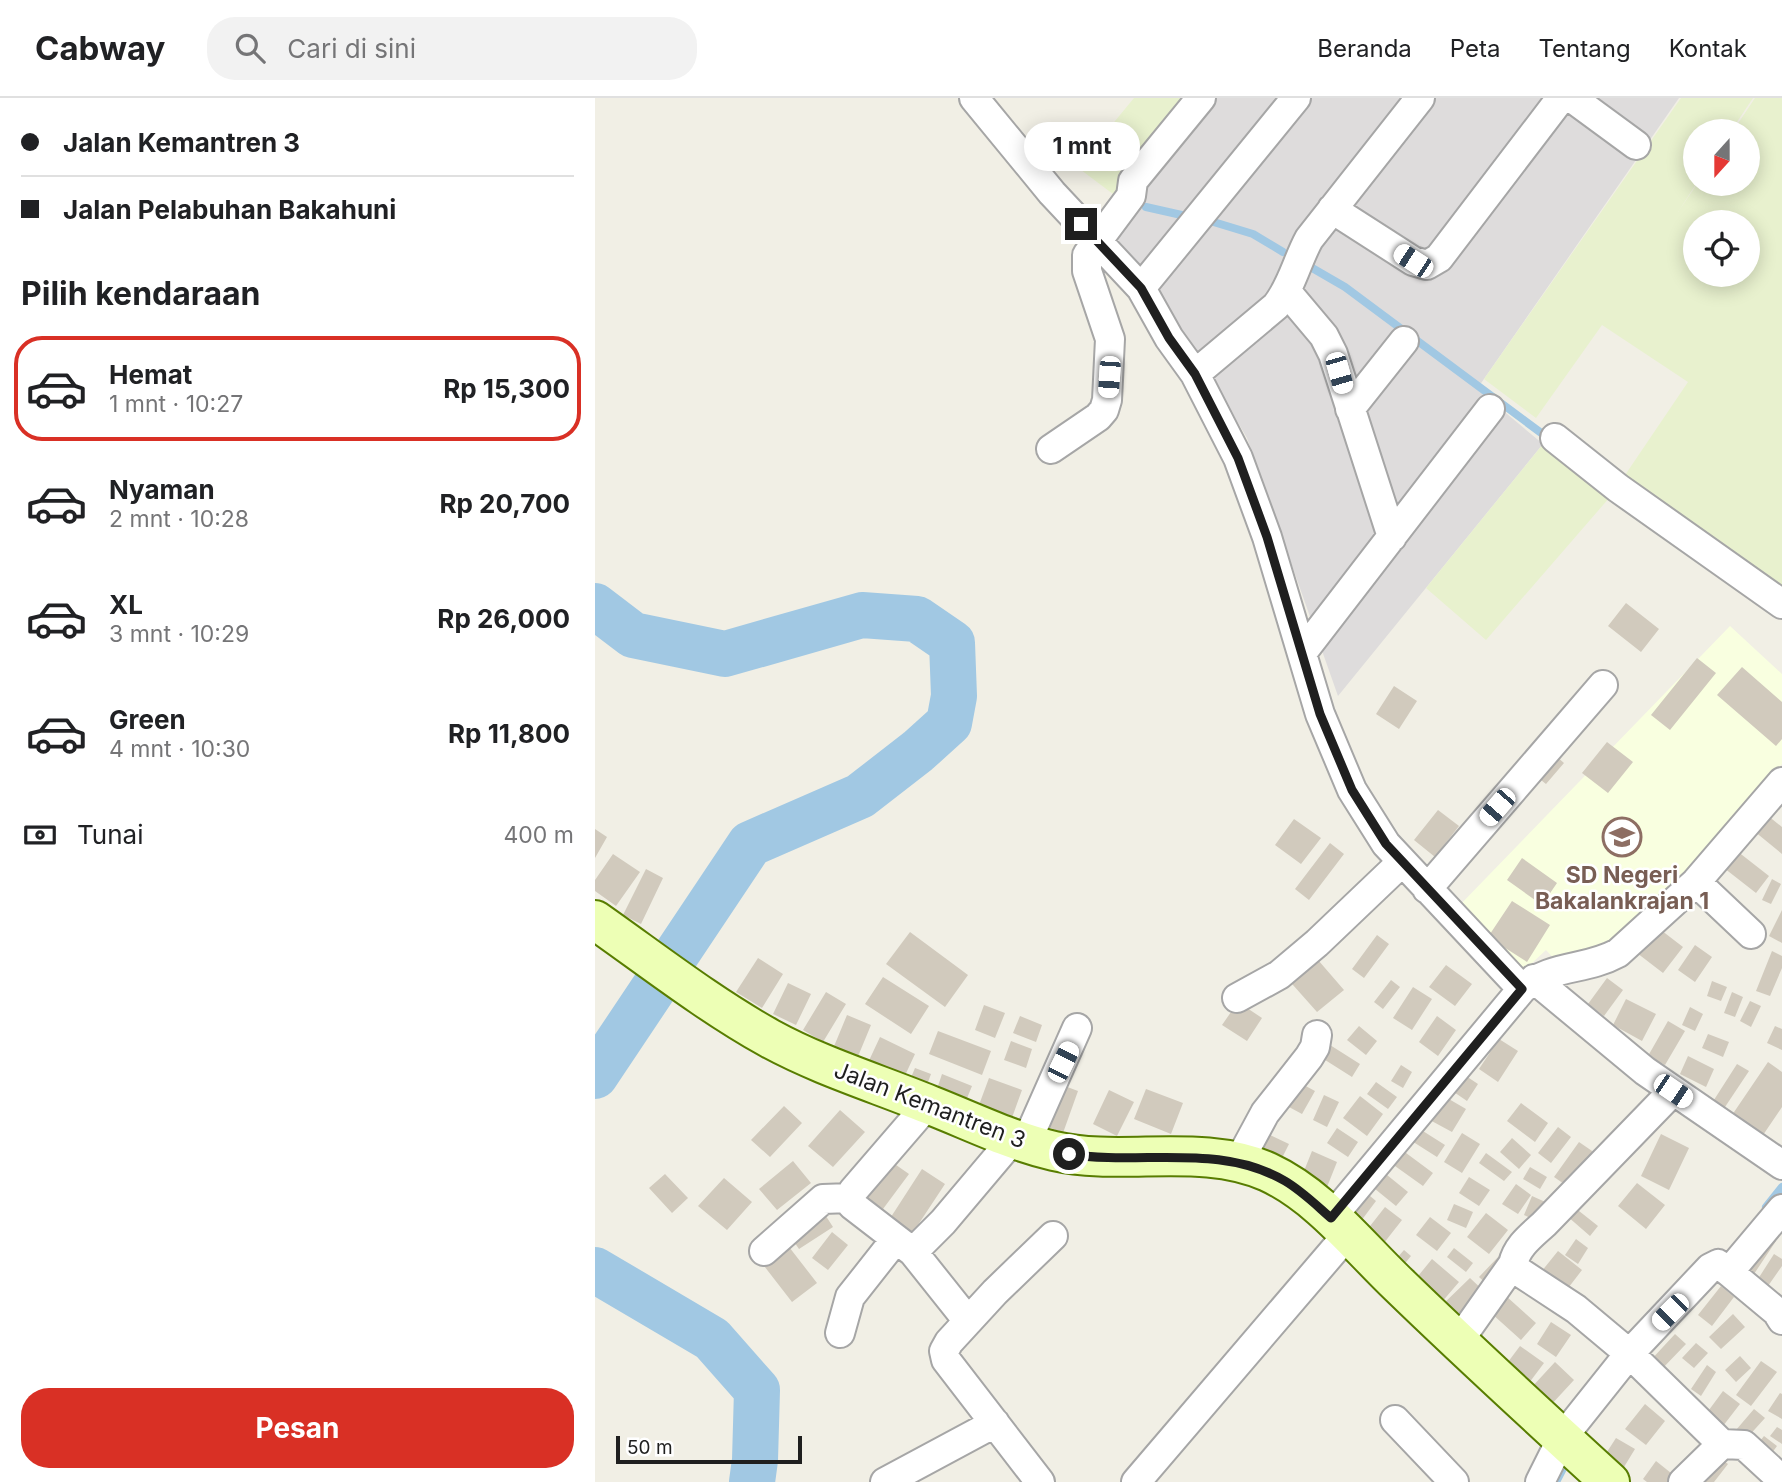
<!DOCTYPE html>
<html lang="id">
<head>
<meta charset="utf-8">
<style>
	:root { --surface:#fff; --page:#f2f2f2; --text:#202124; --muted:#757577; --line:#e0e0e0; --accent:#d93025 }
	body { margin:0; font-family:Inter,sans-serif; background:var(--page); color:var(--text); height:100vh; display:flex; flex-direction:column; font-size:26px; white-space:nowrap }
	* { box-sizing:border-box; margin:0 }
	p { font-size:23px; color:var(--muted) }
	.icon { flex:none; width:38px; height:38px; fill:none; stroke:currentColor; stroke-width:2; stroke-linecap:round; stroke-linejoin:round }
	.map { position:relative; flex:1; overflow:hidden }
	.drawer { display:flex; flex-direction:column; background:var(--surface); width:595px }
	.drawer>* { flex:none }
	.banner { display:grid; align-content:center; height:154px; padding:0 21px; background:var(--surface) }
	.needle { width:46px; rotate:201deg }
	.controls { position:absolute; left:1088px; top:21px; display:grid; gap:14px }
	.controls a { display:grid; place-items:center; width:77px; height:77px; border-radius:50%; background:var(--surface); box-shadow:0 4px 18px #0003; font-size:35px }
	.scale { position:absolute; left:21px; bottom:18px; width:186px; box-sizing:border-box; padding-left:7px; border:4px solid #1f1f1f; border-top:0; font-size:19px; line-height:24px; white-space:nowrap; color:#1f1f1f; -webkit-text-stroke:5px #fff; paint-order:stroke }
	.end { position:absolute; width:32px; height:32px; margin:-16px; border:9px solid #1f1f1f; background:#fff; box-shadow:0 0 0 4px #fff }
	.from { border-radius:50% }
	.bubble { position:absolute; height:49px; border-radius:24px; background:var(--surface); box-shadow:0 4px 18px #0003; font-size:23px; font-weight:700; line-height:49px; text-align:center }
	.car { position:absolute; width:21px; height:42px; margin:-21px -10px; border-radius:9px; box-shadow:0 0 5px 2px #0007; background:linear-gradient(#fff 24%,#345 0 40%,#fff 0 76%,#345 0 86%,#fff 0) }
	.banner b { display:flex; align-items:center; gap:24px; height:66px; font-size:26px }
	.banner b+b { border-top:2px solid var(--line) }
	.banner i { width:18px; height:18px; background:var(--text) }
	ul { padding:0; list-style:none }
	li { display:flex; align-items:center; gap:21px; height:105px; margin:0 14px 10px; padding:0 7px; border:4px solid transparent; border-radius:28px }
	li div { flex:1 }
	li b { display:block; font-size:26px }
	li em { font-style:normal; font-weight:700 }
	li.selected { border-color:var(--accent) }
	li>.icon { width:63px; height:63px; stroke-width:1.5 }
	h2 { padding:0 21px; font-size:32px; line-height:84px }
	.pay { display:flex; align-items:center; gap:18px; height:77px; padding:0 21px; font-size:26px }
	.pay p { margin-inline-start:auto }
	.action { display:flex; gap:14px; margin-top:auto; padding:14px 21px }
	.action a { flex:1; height:80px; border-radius:28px; background:var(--accent); color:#fff; font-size:28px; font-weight:700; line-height:80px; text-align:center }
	header { display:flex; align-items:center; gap:42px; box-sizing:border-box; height:98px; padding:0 35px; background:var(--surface); border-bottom:2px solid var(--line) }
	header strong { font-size:33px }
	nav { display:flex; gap:38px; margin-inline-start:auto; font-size:24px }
	.search { width:490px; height:63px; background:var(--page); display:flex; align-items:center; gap:18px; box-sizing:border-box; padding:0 24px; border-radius:28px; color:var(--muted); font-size:26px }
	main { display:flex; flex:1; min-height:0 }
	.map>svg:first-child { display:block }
</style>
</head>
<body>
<header>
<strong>Cabway</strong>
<div class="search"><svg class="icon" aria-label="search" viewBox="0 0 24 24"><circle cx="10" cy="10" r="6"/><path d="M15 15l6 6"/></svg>Cari di sini</div>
<nav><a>Beranda</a><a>Peta</a><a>Tentang</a><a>Kontak</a></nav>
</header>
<main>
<section class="drawer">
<div class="banner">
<b><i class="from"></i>Jalan Kemantren 3</b>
<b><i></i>Jalan Pelabuhan Bakahuni</b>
</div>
<h2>Pilih kendaraan</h2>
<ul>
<li class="selected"><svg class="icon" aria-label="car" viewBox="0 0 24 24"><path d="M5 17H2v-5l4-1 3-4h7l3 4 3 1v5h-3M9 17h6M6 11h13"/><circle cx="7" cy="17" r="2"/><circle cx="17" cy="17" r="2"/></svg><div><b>Hemat</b><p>1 mnt · 10:27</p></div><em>Rp 15,300</em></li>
<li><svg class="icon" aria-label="car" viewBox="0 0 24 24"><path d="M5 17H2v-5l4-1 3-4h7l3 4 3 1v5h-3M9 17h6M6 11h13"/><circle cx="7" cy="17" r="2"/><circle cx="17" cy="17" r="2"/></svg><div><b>Nyaman</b><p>2 mnt · 10:28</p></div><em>Rp 20,700</em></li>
<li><svg class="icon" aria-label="car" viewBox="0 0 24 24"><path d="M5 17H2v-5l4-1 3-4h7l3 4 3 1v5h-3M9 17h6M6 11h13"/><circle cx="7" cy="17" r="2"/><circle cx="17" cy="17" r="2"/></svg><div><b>XL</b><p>3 mnt · 10:29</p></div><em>Rp 26,000</em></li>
<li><svg class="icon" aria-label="car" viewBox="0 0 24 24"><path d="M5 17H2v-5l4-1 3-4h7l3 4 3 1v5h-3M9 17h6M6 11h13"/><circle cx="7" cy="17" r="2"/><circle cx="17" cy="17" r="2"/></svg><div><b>Green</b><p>4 mnt · 10:30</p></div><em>Rp 11,800</em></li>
</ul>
<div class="pay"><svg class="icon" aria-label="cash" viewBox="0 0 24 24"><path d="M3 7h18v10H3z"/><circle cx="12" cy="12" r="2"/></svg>Tunai<p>400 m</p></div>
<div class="action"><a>Pesan</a></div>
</section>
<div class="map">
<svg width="1187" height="1384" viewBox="0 0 1187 1384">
	<rect width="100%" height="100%" fill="#f1efe5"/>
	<!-- residential -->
	<path fill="#dedcdc" d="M592,0H1084L882,291L948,346L743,598L652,340L599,250L498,122Z"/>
	<!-- education -->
	<path fill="#f9ffe0" d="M1135,528L1187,576V666L1056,814L1022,842L964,866L951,852L923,878L861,811Z"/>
	<!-- farmland -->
	<path fill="#e8f1ce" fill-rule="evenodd" d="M539,0H592L518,96L482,69Z
		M1086,0H1158L1136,33H1101V86L1083,114L1102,86H1153V33H1138L1160,0H1187V501L1026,383L1093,284L1007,227L941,320L889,281ZM1101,124H1153V177H1101Z
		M948,346L1015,399L891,542L831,490Z"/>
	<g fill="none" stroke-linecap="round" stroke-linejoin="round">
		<!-- stream -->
		<path stroke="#a1c8e3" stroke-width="8" d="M551,109L591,118
			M612,122L658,136L688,154
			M712,167L750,189L953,340
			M1171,1109L1187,1089
			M961,1384L973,1361"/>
		<!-- river -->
		<path stroke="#a1c8e3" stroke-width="46" d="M0,508L38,537L130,556L267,517L322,521L357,545L359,598L354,625L323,653L265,698L155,746L0,978
			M0,1172L117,1241L162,1292L160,1362L157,1384"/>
	</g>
	<!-- building -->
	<path fill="#d1cabd" d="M1031,505L1064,531L1046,554L1013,528Z
		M1102,560L1121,575L1075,632L1056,617Z
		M1147,569L1187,604V641L1181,648L1122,597Z
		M799,588L822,603L804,631L781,616Z
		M1012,644L1038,664L1013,695L987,675Z
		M954,652L969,665L951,686L936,674Z
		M843,712L864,728L840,759L819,742Z
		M1172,717L1187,729V756L1159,733Z
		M699,721L726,740L706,766L680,747Z
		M0,731L12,739L0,760Z
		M735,745L749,756L714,802L700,791Z
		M1142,753L1174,778L1161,795L1129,770Z
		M18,756L45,774L21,808L0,793V782Z
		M927,760L962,785L947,807L912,782Z
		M51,771L68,780L46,826L28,817Z
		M1177,781L1186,786L1176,806L1167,802Z
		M917,803L955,827L932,864L893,839Z
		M1187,812V845L1174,838Z
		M1062,829L1088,849L1068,875L1042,855Z
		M315,834L373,877L350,909L291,866Z
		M782,837L794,846L769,880L757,871Z
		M1100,847L1117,859L1100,884L1083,872Z
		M1177,853L1187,858V870L1175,898L1161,893Z
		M717,855L749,892L722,914L690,878Z
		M163,860L188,876L167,910L141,894Z
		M851,867L877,886L860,908L834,889Z
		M288,879L334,908L316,936L270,906Z
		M1012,880L1028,892L1009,918L993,906Z
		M796,882L805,889L788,911L779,904Z
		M1117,883L1132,889L1126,903L1112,898Z
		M193,885L216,896L201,927L178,916Z
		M818,889L837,901L817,932L798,920Z
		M231,894L251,906L228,944L208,932Z
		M1137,894L1148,899L1140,919L1129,915Z
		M1031,901L1061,916L1047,943L1018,927Z
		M1155,903L1166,908L1156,929L1145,923Z
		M643,904L667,920L652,943L627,927Z
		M389,907L410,915L400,940L380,932Z
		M1095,909L1108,916L1100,933L1087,927Z
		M252,917L276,927L259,968L235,958Z
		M425,918L447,927L441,944L418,935Z
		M842,918L861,932L843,958L824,944Z
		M1073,923L1090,933L1070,967L1053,958Z
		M764,928L782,943L771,957L752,942Z
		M1180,928L1187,931V952L1172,945Z
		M343,933L396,953L387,977L334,956Z
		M1113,936L1134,944L1128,959L1107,950Z
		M285,939L320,956L306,986L271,969Z
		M904,941L923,953L903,984L884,971Z
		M416,943L437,951L431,970L409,962Z
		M735,947L765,966L757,979L727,960Z
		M1093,958L1119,971L1111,989L1085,976Z
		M1173,964L1187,974V1009L1166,1040L1135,1020Z
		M1142,966L1154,973L1128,1012L1117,1005Z
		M806,967L817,974L808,990L796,983Z
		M320,970L336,976L329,995L312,989Z
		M865,974L883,986L872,1003L853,990Z
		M347,976L377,988L370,1005L341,994Z
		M394,980L427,992L414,1028L381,1015Z
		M781,984L802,999L793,1011L772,996Z
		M707,986L720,993L707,1016L694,1009Z
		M467,987L483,993L468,1035L451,1028Z
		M551,991L588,1005L576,1036L539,1021Z
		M514,992L539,1004L522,1038L498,1026Z
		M729,997L744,1004L732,1029L718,1022Z
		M847,997L871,1011L857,1034L833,1021Z
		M765,998L788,1016L772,1038L748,1020Z
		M926,1005L953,1025L940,1044L912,1023Z
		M189,1008L207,1025L175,1059L156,1042Z
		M245,1012L270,1034L238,1069L213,1048Z
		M820,1028L850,1047L842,1059L812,1040Z
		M963,1029L976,1039L956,1065L943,1055Z
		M742,1030L763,1044L753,1059L732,1045Z
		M671,1035L694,1046L681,1072L658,1061Z
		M867,1035L885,1046L867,1075L849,1064Z
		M1066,1036L1094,1050L1074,1092L1046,1078Z
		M917,1040L936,1057L924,1071L905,1054Z
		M984,1044L1000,1055L975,1090L959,1079Z
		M803,1049L838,1075L828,1088L793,1063Z
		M717,1053L742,1064L730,1094L705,1083Z
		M891,1055L917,1074L909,1083L884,1065Z
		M294,1062L314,1076L288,1111L269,1097Z
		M198,1063L216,1085L182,1112L164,1091Z
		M781,1068L813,1094L801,1108L769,1082Z
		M935,1069L952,1079L945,1091L928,1081Z
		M327,1071L350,1086L317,1136L294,1122Z
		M70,1076L93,1100L77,1115L54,1090Z
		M874,1079L895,1092L884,1108L864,1095Z
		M129,1080L157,1104L132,1132L103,1108Z
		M1042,1085L1070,1107L1051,1131L1023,1108Z
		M921,1086L936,1097L923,1116L907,1106Z
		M768,1092L781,1103L763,1127L749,1117Z
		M937,1098L957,1107L948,1126L929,1117Z
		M859,1106L878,1114L871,1130L852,1122Z
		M790,1109L807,1122L785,1150L768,1137Z
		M979,1109L1003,1128L995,1138L972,1118Z
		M227,1112L238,1129L204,1151L193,1135Z
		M891,1115L913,1132L894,1156L872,1139Z
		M835,1119L856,1135L842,1153L821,1137Z
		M237,1134L253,1147L233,1172L217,1160Z
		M1171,1137L1181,1143L1159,1176L1149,1169Z
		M981,1141L993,1150L983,1166L970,1157Z
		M191,1145L222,1185L197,1204L166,1164Z
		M859,1150L878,1165L871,1174L852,1159Z
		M809,1152L816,1158L802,1175L795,1168Z
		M963,1153L987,1172L967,1198L942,1179Z
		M1179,1156L1187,1161V1168L1173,1188L1163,1181Z
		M905,1157L916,1167L895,1189L884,1179Z
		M837,1161L864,1184L846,1205L819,1183Z
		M875,1180L892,1196L860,1227L844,1210Z
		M1126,1188L1139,1199L1117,1228L1103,1217Z
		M911,1198L941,1225L926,1242L896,1215Z
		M1138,1216L1150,1229L1126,1251L1114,1239Z
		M956,1224L976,1237L961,1259L942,1246Z
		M1080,1236L1091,1246L1065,1273L1055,1263Z
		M1101,1245L1113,1255L1099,1270L1087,1260Z
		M925,1248L949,1265L934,1285L910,1268Z
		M1145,1258L1156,1270L1141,1284L1130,1272Z
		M1166,1263L1182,1274L1156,1308L1141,1297Z
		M960,1264L979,1282L955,1308L936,1290Z
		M1112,1267L1121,1274L1106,1298L1096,1291Z
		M1128,1293L1145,1306L1128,1328L1111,1316Z
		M1185,1295L1187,1296V1321L1173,1313Z
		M1050,1306L1070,1323L1051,1347L1030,1331Z
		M1159,1311L1170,1320L1151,1341L1141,1332Z
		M1182,1329L1187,1332V1346L1175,1338Z
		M1169,1338L1182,1348L1171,1363L1158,1352Z
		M1021,1340L1040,1351L1029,1369L1010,1357Z
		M1122,1358L1133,1366L1119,1384H1102Z
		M1061,1363L1081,1379L1077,1384H1052L1048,1381Z"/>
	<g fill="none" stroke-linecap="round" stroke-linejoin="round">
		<defs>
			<path id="street" d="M379,0L457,95L546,190L574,240L600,276L643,360L672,439L725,616L757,692L791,746L927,891
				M977,0L1041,47
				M737,111L818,163L832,167L844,160L966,0
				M546,190L701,0
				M692,194L729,238L738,256L797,439
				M600,276L681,208C697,188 702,163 714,141L825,0
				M755,311L809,243
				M960,340L1023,390L1187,506
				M456,351L503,319L509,312L512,302L515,241L492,173V157L536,98L538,83L606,0
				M707,555L895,311
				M1101,784L1156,836
				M832,791L1008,587
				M939,881L1050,973L1187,1067
				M642,900L684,877L722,845L807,764
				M1078,993L949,1126C936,1138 922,1148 918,1166L923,1173L981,1211L1036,1257L1127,1346
				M333,1006L258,1093L255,1100L257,1107L318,1154L373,1223
				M431,1045L482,930
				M643,1065L670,1015L714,959L720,949L722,937
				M736,1120L927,891C957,866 990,873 1023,855L1101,784L1187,684
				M169,1153L228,1101L255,1100
				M318,1154L348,1124L418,1041
				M1134,1174L1182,1214L1187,1222
				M245,1235L255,1199L300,1142
				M863,1244L918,1166
				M800,1322L859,1384
				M290,1384L400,1325
				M445,1384L351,1262L349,1253L354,1244L400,1194L458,1138
				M541,1384L753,1136
				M945,1384L967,1340L1034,1256L1115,1170L1123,1166L1134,1174L1187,1111
				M1088,1384L1127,1346L1149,1347L1187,1382"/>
			<path id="secondary" d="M0,822C57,862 113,906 174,940C225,968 281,985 335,1007C376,1023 416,1043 459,1053C528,1069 606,1044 673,1074C725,1098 763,1148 804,1187C873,1254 944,1319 1015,1384"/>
		</defs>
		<!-- street casing -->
		<use href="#street" stroke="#a6a6a6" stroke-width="32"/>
		<!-- secondary casing -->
		<use href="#secondary" stroke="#587d00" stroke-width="42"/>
		<!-- street -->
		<use href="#street" stroke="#fff" stroke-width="28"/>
		<!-- secondary -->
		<use href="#secondary" stroke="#edffb5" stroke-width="38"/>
	</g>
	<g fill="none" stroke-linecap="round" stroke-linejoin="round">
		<!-- route -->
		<path stroke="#1f1f1f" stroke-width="9" d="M474,1056C544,1068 624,1044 690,1083C707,1093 721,1107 736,1120L927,891L791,746L757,692L725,616L672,439L643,360L600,276L574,240L546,190L486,126"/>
	</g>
	<!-- icons -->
	<defs>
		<symbol id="school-ring" viewBox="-11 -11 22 22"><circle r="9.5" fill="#fff" stroke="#8d6e63" stroke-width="1.5"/><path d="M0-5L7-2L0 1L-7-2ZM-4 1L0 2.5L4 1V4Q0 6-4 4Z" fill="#8d6e63"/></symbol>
	</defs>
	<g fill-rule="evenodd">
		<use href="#school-ring" x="1005" y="717" width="44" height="44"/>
	</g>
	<g text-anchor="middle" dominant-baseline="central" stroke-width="5" stroke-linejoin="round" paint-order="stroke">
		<!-- education labels -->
		<g font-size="23" font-weight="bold" fill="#785e54" stroke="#fff">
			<text x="1027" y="777">SD Negeri<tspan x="1027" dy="26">Bakalankrajan 1</tspan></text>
		</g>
		<!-- street labels -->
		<g font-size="23" fill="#1f1f1f" stroke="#fff">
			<text transform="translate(335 1007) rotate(21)">Jalan Kemantren 3</text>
		</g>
	</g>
</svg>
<div class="controls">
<a><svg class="needle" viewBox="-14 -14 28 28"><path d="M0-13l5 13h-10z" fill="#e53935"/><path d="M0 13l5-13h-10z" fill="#757577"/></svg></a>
<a><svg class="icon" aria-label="locate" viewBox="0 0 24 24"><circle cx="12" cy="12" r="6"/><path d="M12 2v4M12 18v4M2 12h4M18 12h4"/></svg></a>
</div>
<div class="scale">50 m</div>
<i class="end from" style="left:474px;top:1056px"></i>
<i class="end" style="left:486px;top:126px"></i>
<div class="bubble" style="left:429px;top:24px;width:116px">1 mnt</div>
<i class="car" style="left:818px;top:163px;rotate:303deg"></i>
<i class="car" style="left:744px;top:275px;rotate:164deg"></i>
<i class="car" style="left:514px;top:279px;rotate:184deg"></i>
<i class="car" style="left:902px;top:709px;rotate:221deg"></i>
<i class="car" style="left:468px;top:964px;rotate:26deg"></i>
<i class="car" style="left:1078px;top:993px;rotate:124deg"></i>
<i class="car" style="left:1075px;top:1214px;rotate:225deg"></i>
</div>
</main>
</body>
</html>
